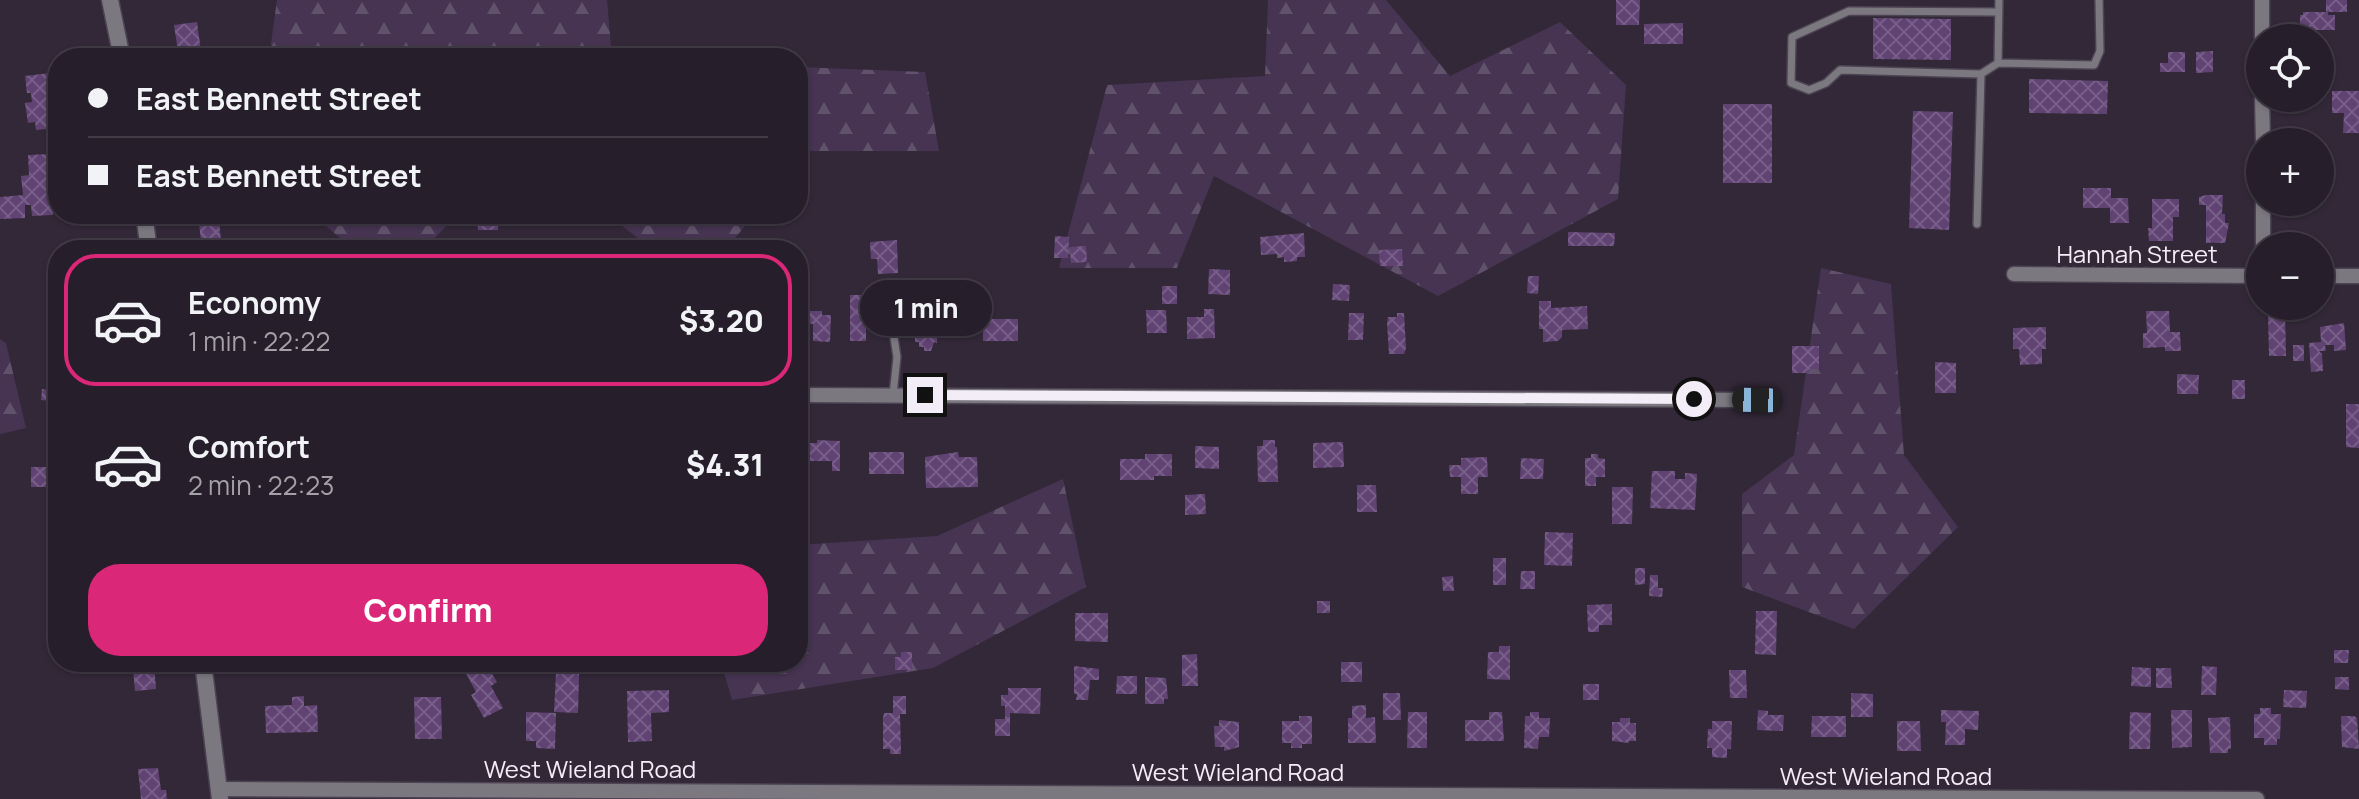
<!DOCTYPE html>
<html lang="en">
<head>
<meta charset="utf-8">
<style>
	:root { --surface:#261e2a; --page:#2e2732; --text:#f1f3f6; --muted:#a4a2a8; --line:#423c47; --accent:#db2777 }
	body { margin:0; font-family:Manrope,sans-serif; background:var(--page); color:var(--text); height:100vh; display:flex; flex-direction:column; font-size:30px; white-space:nowrap }
	* { box-sizing:border-box; margin:0 }
	p { font-size:26px; color:var(--muted) }
	.icon { flex:none; width:44px; height:44px; fill:none; stroke:currentColor; stroke-width:2; stroke-linecap:round; stroke-linejoin:round }
	.map { position:relative; flex:1; overflow:hidden }
	.drawer { position:absolute; left:48px; top:240px; width:760px; height:432px; display:flex; flex-direction:column; background:var(--surface); border-radius:32px; box-shadow:0 2px 6px #0004,0 0 0 2px var(--line) }
	.drawer>* { flex:none }
	.guide { position:absolute; left:48px; top:48px; width:760px; height:176px; border-radius:32px; box-shadow:0 2px 6px #0004,0 0 0 2px var(--line); display:grid; align-content:center; height:176px; padding:0 40px; background:var(--surface) }
	.controls { position:absolute; left:2246px; top:24px; display:grid; gap:16px }
	.controls a { display:grid; place-items:center; width:88px; height:88px; border-radius:50%; background:var(--surface); box-shadow:0 2px 6px #0004,0 0 0 2px var(--line); font-size:40px }
	.end { position:absolute; width:36px; height:36px; margin:-18px; border:10px solid #f3edf7; background:#111; box-shadow:0 0 0 4px #111 }
	.from { border-radius:50% }
	.bubble { position:absolute; height:56px; border-radius:28px; background:var(--surface); box-shadow:0 2px 6px #0004,0 0 0 2px var(--line); font-size:26px; font-weight:800; line-height:56px; text-align:center }
	.car { position:absolute; width:24px; height:48px; margin:-24px -12px; border-radius:10px; box-shadow:0 0 6px 2px #0007; background:linear-gradient(#222 24%,#8ab4d8 0 40%,#222 0 76%,#8ab4d8 0 86%,#222 0) }
	.guide b { display:flex; align-items:center; gap:28px; height:76px; font-size:30px }
	.guide b+b { border-top:2px solid var(--line) }
	.guide i { width:20px; height:20px; background:var(--text) }
	ul { padding:14px 0 0; list-style:none }
	li { display:flex; align-items:center; gap:24px; height:132px; margin:0 16px 12px; padding:0 24px; border:4px solid transparent; border-radius:32px }
	li div { flex:1 }
	li b { display:block; font-size:30px }
	li em { font-style:normal; font-weight:800 }
	li.selected { border-color:var(--accent) }
	li>.icon { width:72px; height:72px; stroke-width:1.5 }
	.button { display:flex; gap:16px; margin-top:auto; padding:16px 40px }
	.button a { flex:1; height:92px; border-radius:32px; background:var(--accent); color:#fff; font-size:32px; font-weight:800; line-height:92px; text-align:center }
	.map>svg:first-child { display:block }
</style>
</head>
<body>
<div class="map">
<svg width="2359" height="799" viewBox="0 0 2359 799">
	<defs>
		<pattern id="forest-firs" width="22" height="20" patternUnits="userSpaceOnUse" patternTransform="scale(2)"><rect width="22" height="20" fill="#463452"/><path d="M5 1l3.5 6h-7zM16 11l3.5 6h-7z" fill="#61526c"/></pattern>
		<pattern id="building-cross-hatch" width="8" height="8" patternUnits="userSpaceOnUse" patternTransform="scale(2)"><rect width="8" height="8" fill="#604373"/><path d="M0 0l8 8M0 8l8-8" fill="none" stroke="#775e88"/></pattern>
	</defs>
	<rect width="100%" height="100%" fill="#322838"/>
	<!-- forest -->
	<path fill="url(#forest-firs)" d="M277,0H607L612,58H269Z
		M1268,0H1386L1450,76L1560,22L1626,85L1618,199L1438,296L1214,176L1177,268H1059L1107,85L1265,76Z
		M798,67L925,72L939,151H807L798,162Z
		M312,214H458L423,250H354Z
		M607,214H755L725,250H653Z
		M1821,268L1891,284L1904,455L1958,527L1854,629L1742,587V494L1794,455Z
		M0,339L6,343L26,428L0,434Z
		M1063,479L1086,587L933,668L732,700L721,662H798V545L937,536Z"/>
	<!-- building -->
	<path fill="url(#building-cross-hatch)" d="M1616,0H1640L1639,25H1616Z
		M2326,0H2347V12H2326Z
		M2303,12H2328V15H2335V30H2305V27H2300V15H2303Z
		M1873,18L1951,19V60L1873,59Z
		M197,22L202,58H179L174,25Z
		M1683,23V44H1644V24Z
		M2213,51V72L2196,73V52Z
		M2168,52H2185V72H2160V63H2168Z
		M50,73L56,128L36,130L35,122L28,123L25,103L32,102L31,93H27L25,76Z
		M2029,79L2108,81L2107,114L2029,113Z
		M2332,91H2359V133H2343L2344,113H2332Z
		M1723,104H1772V183H1723Z
		M1913,111L1953,112L1949,230L1909,228Z
		M50,154L53,215L32,216L31,205H25V218L0,219V197L23,195L21,176L29,175L28,155Z
		M2083,188H2111V198H2128L2129,223H2110V208H2083Z
		M2206,195H2223L2222,214H2225V223H2229L2225,243H2206V205H2199V197Z
		M2152,199H2179V217H2173V241H2149L2148,228H2152Z
		M477,214H498V230H478Z
		M219,221L222,250H202L199,223Z
		M1568,232L1615,233L1614,246H1568Z
		M1304,233L1305,257H1297V261L1284,262V257L1277,258V254L1261,255L1260,237Z
		M1055,236L1069,237L1068,258H1054Z
		M897,240L898,273L878,274L877,259H871L870,242Z
		M1086,246L1087,262L1071,263L1070,247Z
		M1402,249L1403,266H1380L1379,250Z
		M1209,269L1230,270V295L1208,294Z
		M1528,276H1539L1538,294L1527,293Z
		M1333,284L1350,285L1349,301L1332,300Z
		M1162,286H1177V304H1162Z
		M954,293H970V314H954Z
		M850,295H875V325H866V341H850Z
		M1539,301H1551V308L1587,306L1588,329L1562,330V337L1558,341L1543,342V329H1539Z
		M798,308H808V311H822V315H831L830,342L813,341V324L798,323Z
		M1204,309H1214L1215,338L1187,339V317H1204Z
		M1146,310H1166L1167,333H1147Z
		M2146,311H2169L2170,332H2180L2181,351H2165V347L2143,348V333H2147Z
		M1349,313H1364L1363,340H1348Z
		M1397,313H1404L1406,348L1404,354H1389L1387,323L1388,317H1397Z
		M2285,313L2286,356H2269L2268,314Z
		M983,319H1018V341H983Z
		M915,322H936L940,337H937V343L934,342L931,351H924V347H919V342H915Z
		M2344,323L2346,350L2334,351V345H2325L2326,351H2319L2322,354L2323,371L2311,372L2309,343L2321,342L2320,327Z
		M2046,327V349H2042V364L2020,365L2019,349H2013V328Z
		M2293,345H2304V361H2293Z
		M1792,346H1819V369H1809V373H1792Z
		M1935,362L1956,363V393H1935Z
		M2177,374L2199,375L2198,394H2177Z
		M2232,380H2245V399H2232Z
		M42,389L58,391V402L41,400Z
		M2346,404H2359V448L2346,447Z
		M817,440L840,441V471H832V461H805V443H817Z
		M1263,440H1275V447H1277L1278,482H1258L1257,446H1263Z
		M1343,442L1344,467L1313,468V443Z
		M1195,446L1219,447V469L1195,468Z
		M869,452H904V474H869Z
		M958,452L959,457H977L978,487L926,488L925,457Z
		M1145,454H1172V476H1154V480H1120V459H1145Z
		M1591,454H1598V458L1605,459V477H1596V486H1585V458H1591Z
		M1487,457L1488,477H1478V494H1461V477H1450L1449,465H1461V458Z
		M1521,458L1544,459L1543,479H1520Z
		M31,467H58V487H31Z
		M1652,471H1675V479H1685V473L1697,474L1695,510L1650,508Z
		M1357,485H1376L1377,512H1357Z
		M1612,487H1633L1632,524H1612Z
		M1205,494L1206,514L1185,515V495Z
		M1545,532L1573,533L1572,566L1544,565Z
		M1493,558H1506V585H1493Z
		M1635,568H1645V584L1635,585Z
		M1521,571H1535V589H1520Z
		M1650,575H1658V588H1663L1662,597L1649,596Z
		M1453,576L1454,591H1443L1442,577Z
		M1317,601H1330V613H1317Z
		M1612,604V625H1599V632H1588L1587,605Z
		M1756,611H1777L1776,655L1755,654Z
		M1075,613H1108V642L1075,641Z
		M1499,646H1510V680L1487,679L1488,652H1499Z
		M2334,650H2349L2348,663H2334Z
		M901,652H912V670H895V657H901Z
		M1197,654L1198,686H1182V655Z
		M125,662H144L145,666L154,665L156,689L135,691L133,668L125,669Z
		M460,662H485L497,682L491,686L503,708L484,718L471,695L476,692Z
		M1341,662H1362V682H1341Z
		M1074,666L1099,669V680H1090L1088,700H1076L1077,694H1074Z
		M2202,666L2217,667L2216,695H2201Z
		M2132,667L2151,668V687L2131,686Z
		M2156,668H2171L2172,688H2156Z
		M1729,670H1746L1747,698H1730Z
		M556,674H579L578,713L554,712Z
		M1117,676H1137V694H1116Z
		M1145,677L1166,678L1168,699H1164V704H1145Z
		M2335,677H2349V690L2335,689Z
		M1583,684H1599V700H1583Z
		M1008,688H1041L1040,714L1010,713V736H995V719H1005V706H1001V695H1008Z
		M669,690V712L651,713L652,741L628,742L627,691Z
		M2284,690L2307,691L2306,708L2283,707Z
		M1383,693H1400L1401,720H1383Z
		M1851,693L1873,694V717H1851Z
		M304,696V706L317,705L318,732L266,733L265,706L292,705V697Z
		M893,696H906V714H900L901,754H890V749H883V718L884,713H893Z
		M414,697H441L442,739H415Z
		M1366,705V718L1375,717L1376,743H1348V718H1352V706Z
		M2260,708H2271V714H2281L2280,739H2277V745H2264V738H2254V714H2260Z
		M1758,710L1768,711V715H1784L1783,731L1757,730Z
		M1941,710L1979,711L1978,730L1965,729V745H1945L1946,722H1941Z
		M2171,710H2192V747L2172,748Z
		M526,712L556,713L555,749L536,748V741H526Z
		M1408,712H1427V748H1407Z
		M1489,712H1502L1504,741H1465V720H1489Z
		M1530,712H1539V718H1550L1549,737H1539L1538,749L1524,748L1525,716H1530Z
		M2130,712L2151,713L2150,749H2129Z
		M1299,716H1312V744H1302V748H1291V743H1282V721H1299Z
		M1812,716H1846V737H1811Z
		M2341,716H2354L2357,718L2359,749L2342,747Z
		M2230,717L2231,749H2228V753H2210L2208,718Z
		M1620,718H1630V723H1636V741H1629V743L1612,741V722H1620Z
		M1219,720L1239,722V747L1224,751V747H1215L1214,726H1219Z
		M1712,721H1732L1731,749H1727V758L1712,757V748H1707L1708,729H1712Z
		M1897,721H1920L1921,751H1897Z
		M158,768L161,790H166L167,799H141L138,769Z"/>
	<g fill="none" stroke-linecap="round" stroke-linejoin="round">
		<defs>
			<path id="service" d="M1999,0L1998,63L2094,65L2100,51L2099,0
				M1998,63L1981,74L1840,70L1826,83L1809,90L1791,83L1792,37L1849,11L1999,12
				M1977,224L1981,74
				M886,287L897,357L893,395"/>
			<path id="minor" d="M2262,0V38
				M2262,98L2263,142
				M2263,202V246
				M2014,274L2260,276
				M2320,276H2359
				M798,395L1756,400
				M219,789L2257,799"/>
			<path id="tertiary" d="M110,0L122,58
				M144,214L149,250
				M203,662L220,799"/>
		</defs>
		<!-- service casing -->
		<use href="#service" stroke="#4d4453" stroke-width="10"/>
		<!-- minor casing -->
		<use href="#minor" stroke="#4d4453" stroke-width="17"/>
		<!-- tertiary casing -->
		<use href="#tertiary" stroke="#4d4453" stroke-width="19"/>
		<!-- service -->
		<use href="#service" stroke="#7c7880" stroke-width="7"/>
		<!-- minor -->
		<use href="#minor" stroke="#7c7880" stroke-width="14"/>
		<!-- tertiary -->
		<use href="#tertiary" stroke="#7c7880" stroke-width="16"/>
	</g>
	<g fill="none" stroke-linecap="round" stroke-linejoin="round">
		<!-- route -->
		<path stroke="#f3edf7" stroke-width="10" d="M925,395L1694,399"/>
	</g>
	<g text-anchor="middle" dominant-baseline="central" stroke-width="8" stroke-linejoin="round" paint-order="stroke">
		<!-- street labels -->
		<g font-size="24" fill="#f3edf7" stroke="#322838">
			<text x="2137" y="253">Hannah Street</text>
			<text x="590" y="768">West Wieland Road</text>
			<text x="1238" y="771">West Wieland Road</text>
			<text x="1886" y="775">West Wieland Road</text>
		</g>
	</g>
</svg>
<div class="controls">
<a><svg class="icon" aria-label="locate" viewBox="0 0 24 24"><circle cx="12" cy="12" r="6"/><path d="M12 2v4M12 18v4M2 12h4M18 12h4"/></svg></a>
<a>+</a>
<a>−</a>
</div>
<i class="end from" style="left:1694px;top:399px"></i>
<i class="end" style="left:925px;top:395px"></i>
<div class="bubble" style="left:860px;top:280px;width:132px">1 min</div>
<i class="car" style="left:1756px;top:400px;rotate:271deg"></i>
<div class="guide">
<b><i class="from"></i>East Bennett Street</b>
<b><i></i>East Bennett Street</b>
</div>
<section class="drawer">
<ul>
<li class="selected"><svg class="icon" aria-label="car" viewBox="0 0 24 24"><path d="M5 17H2v-5l4-1 3-4h7l3 4 3 1v5h-3M9 17h6M6 11h13"/><circle cx="7" cy="17" r="2"/><circle cx="17" cy="17" r="2"/></svg><div><b>Economy</b><p>1 min · 22:22</p></div><em>$3.20</em></li>
<li><svg class="icon" aria-label="car" viewBox="0 0 24 24"><path d="M5 17H2v-5l4-1 3-4h7l3 4 3 1v5h-3M9 17h6M6 11h13"/><circle cx="7" cy="17" r="2"/><circle cx="17" cy="17" r="2"/></svg><div><b>Comfort</b><p>2 min · 22:23</p></div><em>$4.31</em></li>
</ul>
<div class="button"><a>Confirm</a></div>
</section>
</div>
</body>
</html>
